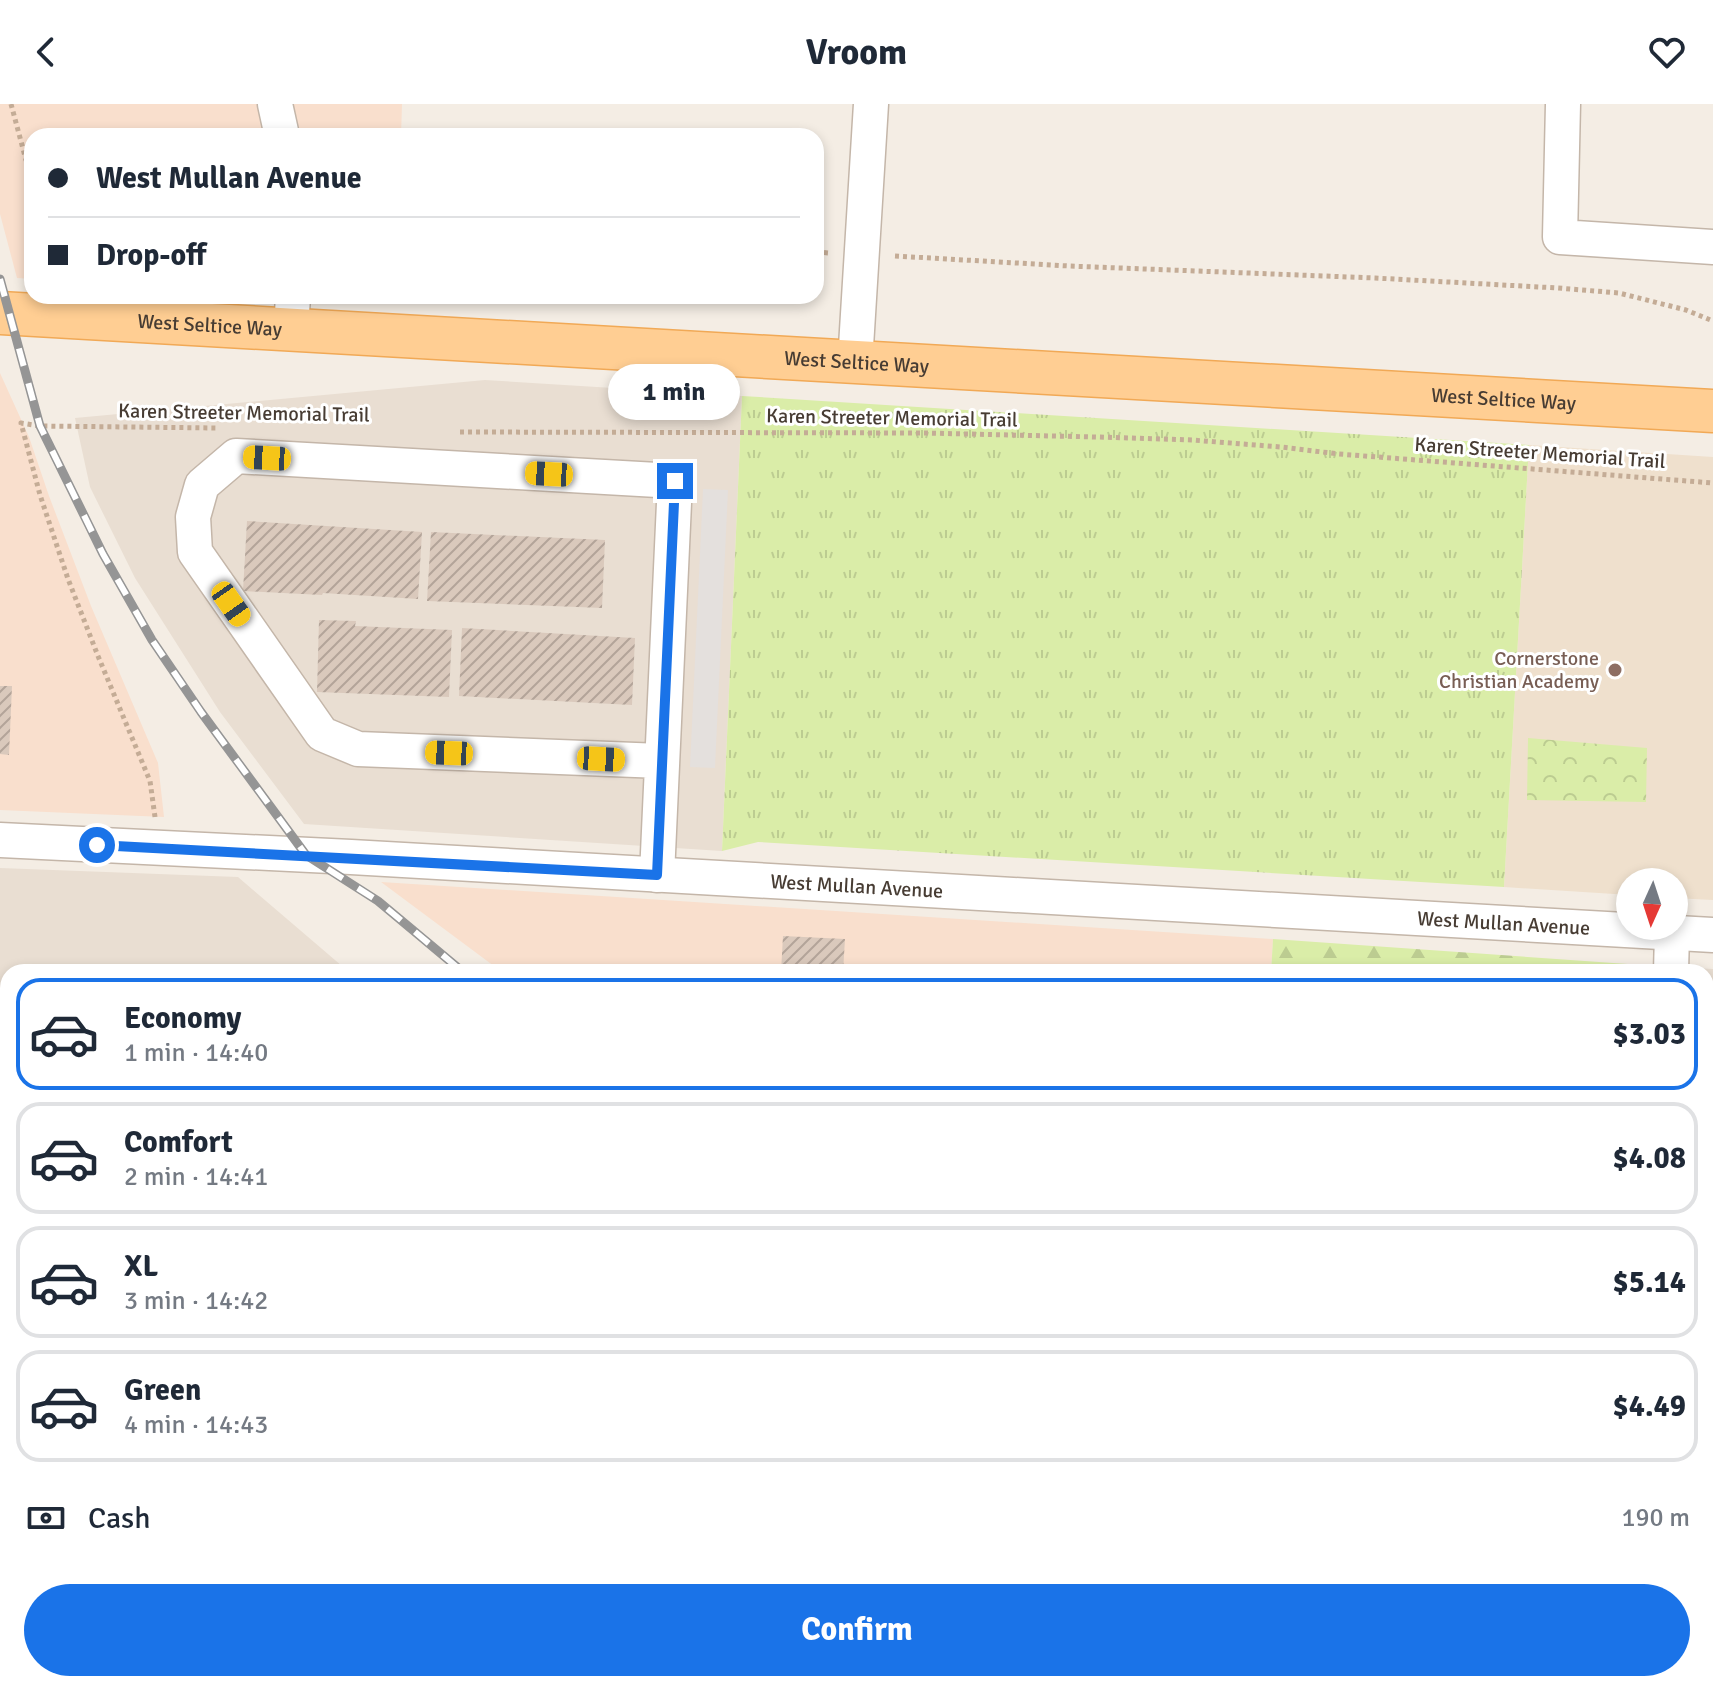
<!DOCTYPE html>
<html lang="en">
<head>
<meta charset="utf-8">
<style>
	:root { --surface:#fff; --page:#f6f6f7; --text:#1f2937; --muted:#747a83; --line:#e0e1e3; --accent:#1a73e8 }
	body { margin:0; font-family:Signika,sans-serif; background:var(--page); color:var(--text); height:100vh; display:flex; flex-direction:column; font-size:30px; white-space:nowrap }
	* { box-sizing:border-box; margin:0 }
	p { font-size:26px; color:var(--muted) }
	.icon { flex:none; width:44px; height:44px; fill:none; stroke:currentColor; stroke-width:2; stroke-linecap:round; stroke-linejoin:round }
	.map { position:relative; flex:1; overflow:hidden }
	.details { position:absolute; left:0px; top:860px; width:1714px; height:728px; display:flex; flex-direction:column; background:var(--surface); border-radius:24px 24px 0 0; box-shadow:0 4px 12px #0003 }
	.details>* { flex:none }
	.guide { position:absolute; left:24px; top:24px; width:800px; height:176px; border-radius:24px; box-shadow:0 4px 12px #0003; display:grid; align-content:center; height:176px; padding:0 24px; background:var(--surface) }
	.needle { width:52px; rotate:183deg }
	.tools { position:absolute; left:1616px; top:764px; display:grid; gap:16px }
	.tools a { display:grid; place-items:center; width:72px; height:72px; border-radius:50%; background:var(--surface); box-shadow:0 4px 12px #0003; font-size:40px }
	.end { position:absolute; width:36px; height:36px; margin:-18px; border:10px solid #1a73e8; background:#fff; box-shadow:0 0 0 4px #fff }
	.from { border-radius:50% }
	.bubble { position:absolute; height:56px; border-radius:28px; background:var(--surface); box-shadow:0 4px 12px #0003; font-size:26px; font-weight:700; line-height:56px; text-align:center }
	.car { position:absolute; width:24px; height:48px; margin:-24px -12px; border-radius:10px; box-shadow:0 0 6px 2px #0007; background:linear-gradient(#f5c518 24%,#345 0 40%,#f5c518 0 76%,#345 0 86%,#f5c518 0) }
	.guide b { display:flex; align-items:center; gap:28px; height:76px; font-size:30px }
	.guide b+b { border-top:2px solid var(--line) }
	.guide i { width:20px; height:20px; background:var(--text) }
	ul { padding:14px 0 0; list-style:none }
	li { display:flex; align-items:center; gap:24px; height:112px; margin:0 16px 12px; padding:0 8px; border:4px solid var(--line); border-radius:24px }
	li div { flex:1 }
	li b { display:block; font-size:30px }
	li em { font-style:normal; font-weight:700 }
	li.on { border-color:var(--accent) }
	li>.icon { width:72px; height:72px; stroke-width:1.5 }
	.pay { display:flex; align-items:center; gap:20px; height:88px; padding:0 24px; font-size:30px }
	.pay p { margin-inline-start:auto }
	.cta { display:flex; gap:16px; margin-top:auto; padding:16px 24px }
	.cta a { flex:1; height:92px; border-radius:48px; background:var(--accent); color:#fff; font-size:32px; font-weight:700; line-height:92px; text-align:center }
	header { display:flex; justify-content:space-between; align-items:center; height:104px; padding:0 24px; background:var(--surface); font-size:36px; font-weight:700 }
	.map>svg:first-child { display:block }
</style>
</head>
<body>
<header><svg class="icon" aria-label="back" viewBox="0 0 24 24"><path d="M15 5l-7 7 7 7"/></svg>Vroom<svg class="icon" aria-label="heart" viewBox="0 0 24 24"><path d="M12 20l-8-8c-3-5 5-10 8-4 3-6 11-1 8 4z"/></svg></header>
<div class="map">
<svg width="1713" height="1588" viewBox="0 0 1713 1588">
	<defs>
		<pattern id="grass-tufts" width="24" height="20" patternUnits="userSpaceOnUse" patternTransform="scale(2)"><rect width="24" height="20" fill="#daeda8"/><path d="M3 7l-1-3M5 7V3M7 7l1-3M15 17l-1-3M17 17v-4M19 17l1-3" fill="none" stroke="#bccc91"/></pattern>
		<pattern id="forest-firs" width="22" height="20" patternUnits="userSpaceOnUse" patternTransform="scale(2)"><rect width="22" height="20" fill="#daeda8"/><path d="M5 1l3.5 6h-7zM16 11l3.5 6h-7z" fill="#bccc91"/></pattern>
		<pattern id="park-crowns" width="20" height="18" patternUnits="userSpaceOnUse" patternTransform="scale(2)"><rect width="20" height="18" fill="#daeda8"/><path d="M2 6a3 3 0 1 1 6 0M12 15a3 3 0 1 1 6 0" fill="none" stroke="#bccc91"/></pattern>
		<pattern id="building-hatch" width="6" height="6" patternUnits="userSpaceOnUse" patternTransform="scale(2)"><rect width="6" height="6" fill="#dac9bc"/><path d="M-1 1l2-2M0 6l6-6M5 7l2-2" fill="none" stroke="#b3a499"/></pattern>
	</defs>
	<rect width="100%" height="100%" fill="#f4ede4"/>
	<!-- residential -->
	<path fill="#e9ded2" d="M485,276L742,292L722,747L304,720L220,608L135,474L90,383L75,314Z
		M0,764L238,773L349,868H8V1513L0,1512Z
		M1642,861L1713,865V1062H1706V868H1641Z
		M535,1580H931L925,1588H527Z"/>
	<!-- commercial -->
	<path fill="#f9dfcd" d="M0,0H402L401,32H32V175L17,174L0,110Z
		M0,269L29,333L49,392L91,502L158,659L164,713L0,706Z
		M381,778L1273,835L1271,868H502Z
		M1706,1062H1713V1588H1598V1580H1706Z"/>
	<!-- education -->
	<path fill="#efe0cd" d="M1529,341L1713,353V796L1674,794V778H1630V791L1504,783Z"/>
	<!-- grass -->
	<path fill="url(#grass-tufts)" d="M742,292L1529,341L1504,783L758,738L722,747Z"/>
	<!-- forest -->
	<path fill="url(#forest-firs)" d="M1273,835L1642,861L1641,868H1271Z
		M1481,1580H1598V1588H1492Z"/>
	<!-- park -->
	<path fill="url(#park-crowns)" d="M1528,634L1647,644L1646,698L1527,696Z"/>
	<!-- parking -->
	<path fill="#e4e0dd" d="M703,385L728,386L715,664L690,663Z"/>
	<!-- building -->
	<path fill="url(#building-hatch)" d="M247,417L422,428L418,495L323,489L322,491L243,487Z
		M431,428L605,436L602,504L427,497Z
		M319,516L356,517L355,522L452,526L449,593L317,588Z
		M462,524L635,534L632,601L459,592Z
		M0,582H12L9,651L0,650Z
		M783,832L845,835L843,868H781Z
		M1710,1274H1713V1588H1697L1698,1580H1706V1382Z"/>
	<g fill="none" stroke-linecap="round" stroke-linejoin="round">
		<defs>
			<g id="minor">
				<path d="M275,0L282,32"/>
				<path d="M1563,0L1560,133L1713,143"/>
				<path d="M291,226L293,192"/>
				<path d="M855,259L871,0"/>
				<path id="s1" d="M0,736L351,753L1713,831"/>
				<path d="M657,771L675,377L236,352L202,381L193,413L195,448L322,630L358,645L661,657"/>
				<path d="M1671,868L1672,829"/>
				<path d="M0,1539L8,1540"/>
				<path d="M1680,1588V1580"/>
			</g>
			<g id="major">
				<path id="s2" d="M0,209L1713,307"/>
			</g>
		</defs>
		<!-- minor casing -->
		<use href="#minor" stroke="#c4b6a9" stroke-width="37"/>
		<!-- major casing -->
		<use href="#major" stroke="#f1a956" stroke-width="45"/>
		<!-- path -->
		<path stroke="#c4ac96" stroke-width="5" stroke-dasharray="4 4" stroke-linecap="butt" d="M11,0L26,56L32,70
			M816,148L829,149
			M895,152L1069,162L1375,174L1558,184L1619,189L1686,206L1713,217
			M460,328L925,329L1096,333L1192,336L1281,343L1339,350L1713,379
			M155,713L150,677L98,552L68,475L40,391L21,319L40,322L218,324"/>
		<!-- minor -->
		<use href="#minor" stroke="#fff" stroke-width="34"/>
		<!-- major -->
		<use href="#major" stroke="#ffce93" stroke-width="42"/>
		<defs>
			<path id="rail" d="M0,175L40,322L103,450L152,536L201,608L306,751L378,797L463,868
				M1376,1580L1387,1588"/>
		</defs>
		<!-- rail casing -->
		<use href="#rail" stroke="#959595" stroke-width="9"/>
		<!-- rail -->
		<use href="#rail" stroke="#fff" stroke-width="6" stroke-dasharray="18" stroke-linecap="butt"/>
	</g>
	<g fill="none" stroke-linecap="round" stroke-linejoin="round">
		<!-- route -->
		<path stroke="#1a73e8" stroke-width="10" d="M97,741L657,771L675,377"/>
	</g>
	<!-- markers -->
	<circle fill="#8d6e63" stroke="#fff" stroke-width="3" cx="1615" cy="566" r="8"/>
	<g text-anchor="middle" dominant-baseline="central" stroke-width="6" stroke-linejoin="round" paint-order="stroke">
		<!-- street labels -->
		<g font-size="20" fill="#473c33" stroke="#fff">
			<text stroke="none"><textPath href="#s2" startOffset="210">West Seltice Way</textPath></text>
			<text stroke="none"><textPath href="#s2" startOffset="858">West Seltice Way</textPath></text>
			<text stroke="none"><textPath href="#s2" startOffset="1506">West Seltice Way</textPath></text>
			<text transform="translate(244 309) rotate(1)">Karen Streeter Memorial Trail</text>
			<text transform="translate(892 314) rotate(1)">Karen Streeter Memorial Trail</text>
			<text transform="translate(1540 349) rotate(4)">Karen Streeter Memorial Trail</text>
			<text stroke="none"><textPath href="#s1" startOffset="858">West Mullan Avenue</textPath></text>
			<text stroke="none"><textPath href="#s1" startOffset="1506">West Mullan Avenue</textPath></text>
		</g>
		<!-- education labels -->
		<g font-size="20" fill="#785e54" stroke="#fff" text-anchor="end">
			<text x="1599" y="554">Cornerstone<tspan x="1599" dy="23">Christian Academy</tspan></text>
		</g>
	</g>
</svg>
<div class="tools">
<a><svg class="needle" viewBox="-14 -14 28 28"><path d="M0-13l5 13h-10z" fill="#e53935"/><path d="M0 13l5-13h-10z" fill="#747a83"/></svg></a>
</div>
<i class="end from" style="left:97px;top:741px"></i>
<i class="end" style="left:675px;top:377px"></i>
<div class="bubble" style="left:608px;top:260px;width:132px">1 min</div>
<i class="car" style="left:267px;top:354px;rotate:273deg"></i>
<i class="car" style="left:549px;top:370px;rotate:273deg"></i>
<i class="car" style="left:231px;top:500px;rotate:145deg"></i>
<i class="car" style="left:449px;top:649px;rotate:272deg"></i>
<i class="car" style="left:601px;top:655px;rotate:93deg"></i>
<div class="guide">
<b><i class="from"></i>West Mullan Avenue</b>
<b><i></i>Drop-off</b>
</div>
<section class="details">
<ul>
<li class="on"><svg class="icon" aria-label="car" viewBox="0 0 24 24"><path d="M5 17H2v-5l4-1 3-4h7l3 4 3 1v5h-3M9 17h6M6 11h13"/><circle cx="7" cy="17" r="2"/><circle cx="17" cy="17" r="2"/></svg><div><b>Economy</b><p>1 min · 14:40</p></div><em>$3.03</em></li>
<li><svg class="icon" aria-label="car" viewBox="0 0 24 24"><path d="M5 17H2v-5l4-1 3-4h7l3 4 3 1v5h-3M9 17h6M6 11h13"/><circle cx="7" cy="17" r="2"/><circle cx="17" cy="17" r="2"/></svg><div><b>Comfort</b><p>2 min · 14:41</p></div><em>$4.08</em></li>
<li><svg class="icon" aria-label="car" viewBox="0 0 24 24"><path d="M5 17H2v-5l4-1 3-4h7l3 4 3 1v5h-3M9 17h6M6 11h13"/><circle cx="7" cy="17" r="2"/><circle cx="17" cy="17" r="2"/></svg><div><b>XL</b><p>3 min · 14:42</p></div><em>$5.14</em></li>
<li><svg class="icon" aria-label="car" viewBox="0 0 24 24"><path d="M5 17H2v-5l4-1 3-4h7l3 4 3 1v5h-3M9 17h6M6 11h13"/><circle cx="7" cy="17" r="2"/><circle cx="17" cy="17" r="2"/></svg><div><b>Green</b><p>4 min · 14:43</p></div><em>$4.49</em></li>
</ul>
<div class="pay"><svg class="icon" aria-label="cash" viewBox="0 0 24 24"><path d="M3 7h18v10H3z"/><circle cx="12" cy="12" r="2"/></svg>Cash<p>190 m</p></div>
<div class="cta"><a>Confirm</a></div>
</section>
</div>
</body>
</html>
